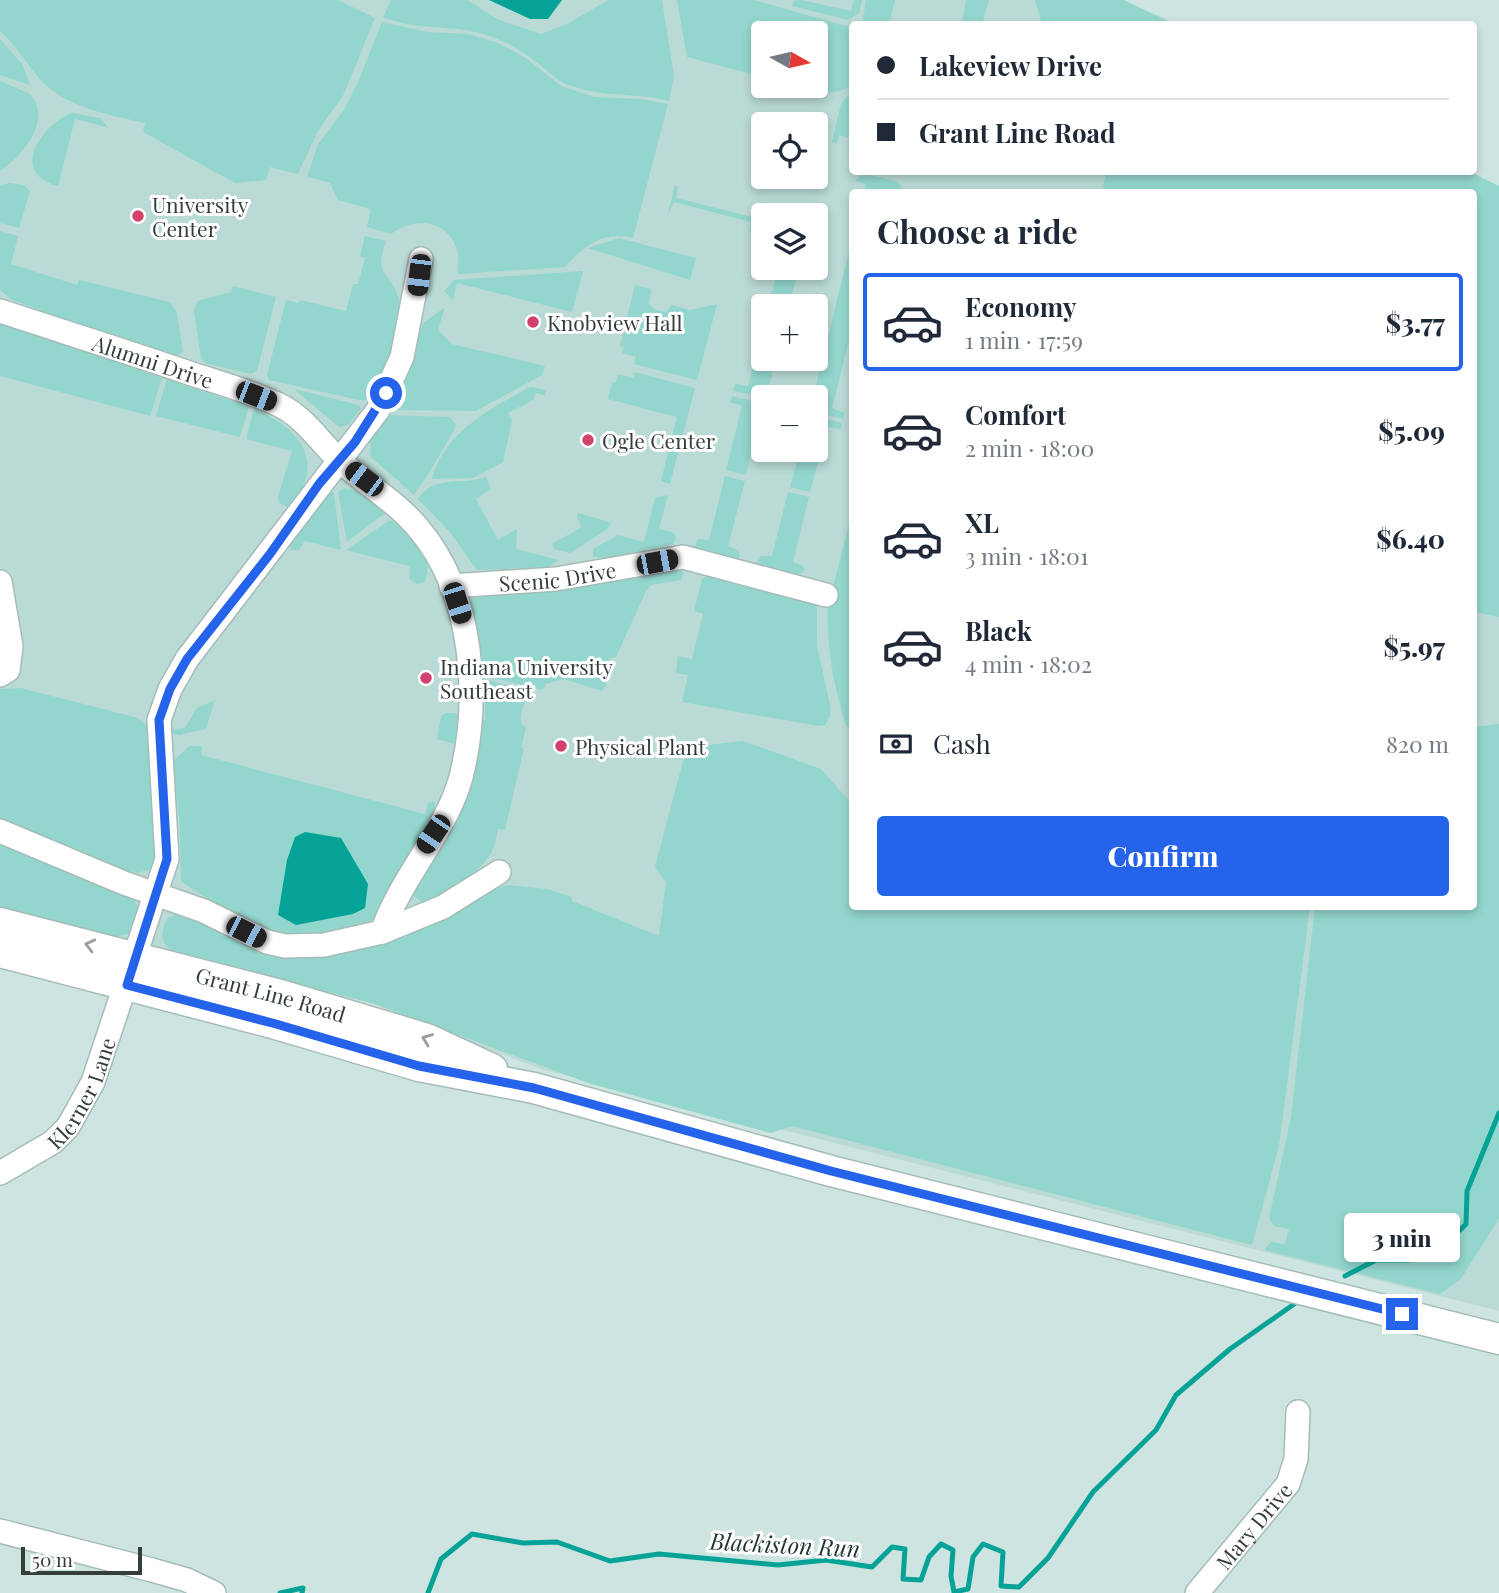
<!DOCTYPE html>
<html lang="en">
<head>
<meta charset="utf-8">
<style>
	:root { --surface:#fff; --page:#f6f6f7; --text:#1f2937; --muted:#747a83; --line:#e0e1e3; --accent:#2563eb }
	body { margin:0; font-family:"Playfair Display",serif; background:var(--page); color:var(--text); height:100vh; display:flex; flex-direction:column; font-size:26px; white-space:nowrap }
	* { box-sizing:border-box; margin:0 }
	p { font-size:23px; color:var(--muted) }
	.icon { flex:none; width:38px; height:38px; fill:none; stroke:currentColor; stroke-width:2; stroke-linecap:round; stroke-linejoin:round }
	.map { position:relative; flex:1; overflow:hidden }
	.side { position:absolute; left:849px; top:189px; width:628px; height:721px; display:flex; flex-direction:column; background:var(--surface); border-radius:7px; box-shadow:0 4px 10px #0003 }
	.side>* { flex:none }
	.banner { position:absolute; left:849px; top:21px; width:628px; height:154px; border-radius:7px; box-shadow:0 4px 10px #0003; display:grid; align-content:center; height:154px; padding:0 28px; background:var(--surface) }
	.needle { width:46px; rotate:98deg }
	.fabs { position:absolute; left:751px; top:21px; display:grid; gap:14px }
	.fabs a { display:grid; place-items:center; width:77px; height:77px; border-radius:7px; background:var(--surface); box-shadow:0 4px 10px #0003; font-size:35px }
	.scale { position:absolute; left:21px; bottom:18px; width:121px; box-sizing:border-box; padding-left:7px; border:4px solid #353e3c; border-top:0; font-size:19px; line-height:24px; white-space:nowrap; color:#353e3c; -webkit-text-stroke:5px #fff; paint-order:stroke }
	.end { position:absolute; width:32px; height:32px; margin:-16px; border:9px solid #2563eb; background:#fff; box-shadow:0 0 0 4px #fff }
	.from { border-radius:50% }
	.bubble { position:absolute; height:49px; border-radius:7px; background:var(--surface); box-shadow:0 4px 10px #0003; font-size:23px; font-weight:800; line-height:49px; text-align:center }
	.car { position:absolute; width:21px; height:42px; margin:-21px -10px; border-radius:9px; box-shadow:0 0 5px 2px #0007; background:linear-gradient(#222 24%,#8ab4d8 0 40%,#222 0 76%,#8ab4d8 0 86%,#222 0) }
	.banner b { display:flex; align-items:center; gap:24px; height:66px; font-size:26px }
	.banner b+b { border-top:2px solid var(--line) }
	.banner i { width:18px; height:18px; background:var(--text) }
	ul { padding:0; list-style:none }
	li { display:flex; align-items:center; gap:21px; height:98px; margin:0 14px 10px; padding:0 14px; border:4px solid transparent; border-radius:7px }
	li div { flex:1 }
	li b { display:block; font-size:26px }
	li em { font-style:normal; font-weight:800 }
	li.on { border-color:var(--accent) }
	li>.icon { width:63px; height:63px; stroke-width:1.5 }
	h2 { padding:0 28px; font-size:32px; line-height:84px }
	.pay { display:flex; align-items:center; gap:18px; height:77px; padding:0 28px; font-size:26px }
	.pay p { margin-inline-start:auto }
	.cta { display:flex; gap:14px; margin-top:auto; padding:14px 28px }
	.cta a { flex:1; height:80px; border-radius:7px; background:var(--accent); color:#fff; font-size:28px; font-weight:800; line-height:80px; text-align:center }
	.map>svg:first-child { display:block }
</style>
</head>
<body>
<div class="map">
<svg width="1499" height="1593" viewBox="0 0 1499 1593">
	<rect width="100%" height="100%" fill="#cee4e1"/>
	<!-- built -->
	<path fill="#badad5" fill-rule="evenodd" d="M0,0H1121L1179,24H852V172H1460L1499,192V1311L541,1069L373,1004L0,911ZM763,33H816V86H763ZM763,124H816V177H763ZM852,192H1474V906H852ZM763,215H816V268H763ZM763,306H816V359H763ZM763,397H816V450H763Z"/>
	<!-- green -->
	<path fill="#93d6cd" d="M0,0H338L375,18L343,96L318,131L298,174L270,167L266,180L235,183L143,132L145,123C109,115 64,107 39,78C25,62 17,46 0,31Z
		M391,0H467L499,20L541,34L567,24L608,0H662L674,76L669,101C636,92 602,98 569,85C557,81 549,72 539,64C521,50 504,40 483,34C449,24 416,31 383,17Z
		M677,0H754L850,27L852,85C834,98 817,91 797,86H816V33H763V77L687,57Z
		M801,0L851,11L854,0H862L859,13L848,20L792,6L794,1Z
		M866,0H895L889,24H862Z
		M966,0H989L982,24H962Z
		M1035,0H1124L1173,24H1042Z
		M382,22L427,32L469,34L498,43L526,58L561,86L594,97L641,99L668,104L633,238C603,230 584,246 565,267L458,274C456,268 460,261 458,253C449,219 415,216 391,234L367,227L371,209L338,200L330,183L307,177L318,144L344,110L358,82Z
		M0,39L23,65L30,85L0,75Z
		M0,81L30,94C53,120 22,157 0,171Z
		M852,91V148L848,147L851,138L839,135L837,144L832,142L841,104Z
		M71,113L100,118L109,128L75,119L58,186C9,173 40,127 71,113Z
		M1106,172H1470L1499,186V617L1474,612V192H1102Z
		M863,173L898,182L902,187L901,192H864L866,184L855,181Z
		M10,183L24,185L30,191L19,228L0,223V185Z
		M675,185L678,187L676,198L752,217L755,207L759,206L753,234L749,232L751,222L674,202L668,214Z
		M0,231L18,236L11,264L77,285L79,280L170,302L177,313L183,352L176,356L145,348L12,300L0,290Z
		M365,236L386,241C373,277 390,271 398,296C407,322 381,379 367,400H359L269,380L267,375L286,300L298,303L300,300L346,311L353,284H358L365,258L360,256Z
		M619,238L696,258L690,280L588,248Z
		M852,240V329L832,408L845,413L843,419L816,412V397H813Z
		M778,268H799L789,306H768Z
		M583,271L572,312L457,283L453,300L444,291L454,280Z
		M635,285L651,289L649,304L654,309L666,312L672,305L690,310L717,304L697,380L634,364L636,357L622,353L624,347L620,346Z
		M233,286L276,297L257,371L251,374L205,363L201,358L194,311L197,301L231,292Z
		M445,307L438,330L452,344L545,366L542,375L476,411L394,410L391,408L409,371L422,324Z
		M0,322L162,378L150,416L0,376Z
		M763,327V359H776L766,397L733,391L735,384L748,386Z
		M635,372L695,388L670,484L661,481L677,417L608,399L612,382H616L618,374L633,378Z
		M167,379L249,407L240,437L156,416Z
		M530,387L546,390L545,396L536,393L533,400L508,413L512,421L503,462L473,478L432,479C443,433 491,408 530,387Z
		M294,389L359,405L361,409L348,425L339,427Z
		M732,396L763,404L746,475L726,470L742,406L730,402Z
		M254,409C302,429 327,463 289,508L279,503L278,497L292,451L246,439Z
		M386,415L450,417L456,425C455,431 421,487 414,495L370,456L371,437Z
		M816,416L842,423L841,429L828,427L810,492L790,487L800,450H816Z
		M725,476L745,481L728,546L738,550L740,556L736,560L695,551L694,547L698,539L709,540Z
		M486,477L491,489L476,499L498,540L517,529L516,549L558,560L549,567L477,570L449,531L418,499C434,474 461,486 486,477Z
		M344,488L359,492L385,513L347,542L338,492Z
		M330,490L334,493L341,550L305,541L299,550H292L289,544Z
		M788,492L809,497L793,562L803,566L804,571L797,578L758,566L757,562L761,556H772Z
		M668,495L659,529L674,533L676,539L673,544L606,558L593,557V549L618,535L644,542L655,498Z
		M852,512V730L846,725C834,687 826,647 828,607Z
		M578,513L612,523L606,530L570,553L554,549L552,544L582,527L577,518Z
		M390,520C410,530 437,560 424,583L417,584L409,579L410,566L346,550Z
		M680,567L684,574L681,580L651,585L646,591L616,657L609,658L606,686L602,691L564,679L546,684L542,690L485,676L468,605L476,593Z
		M708,575L817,603V646L830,705V717L825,725L818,726L682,702L688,675L676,673L678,656L692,659L703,614L694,611L702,579Z
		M485,679L534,692C524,697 520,712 521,723L526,728L521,748H524L505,830L498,829C496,837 495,848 490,855C475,876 447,894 423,903L411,894L470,785L476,767L481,720H485Z
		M21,688L138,718L150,729L163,842L152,869L137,873L125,870L0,819V689Z
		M215,700L206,729L179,735L171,733V730L185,728L197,708Z
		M446,713H455L461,719L459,740L455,744L437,739L441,716Z
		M1499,724V1218L1461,1279L1440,1294L1264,1250L1271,1242L1285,1244L1289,1229L1274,1226L1269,1218L1291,1117L1315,907L1474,906V727Z
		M743,741L821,769L852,804V906L1310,907L1279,1146L1252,1245L792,1126L770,1133L588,1083L372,1003L176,954C161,944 158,934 168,918L183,912L272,954L508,885L547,889L572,897V901L659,936L666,882L655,867L683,761L699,746Z
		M189,746H202L201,755L425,814L428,803L434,802L437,811L374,919C347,934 307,939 277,934C262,932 195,892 181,881L180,828L173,761Z
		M0,841L134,899L139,909L130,933L111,938L0,910Z"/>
	<!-- water -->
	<path fill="#05a397" d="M489,0H562L548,19H530Z
		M305,832L341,838L368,884L365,908L353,914L296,925L278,915L287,860L295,837Z"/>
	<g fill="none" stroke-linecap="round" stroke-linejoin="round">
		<!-- stream -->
		<path stroke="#05a397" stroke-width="5" d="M1345,1276L1376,1260H1409L1448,1242L1466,1224L1467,1191L1499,1113
			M280,1593L303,1588L302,1593
			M428,1593L441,1559L472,1534L523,1543L557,1542L610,1561L659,1554L778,1565L826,1560L872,1567L892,1547L905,1549L903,1579L921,1580L929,1557L941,1544L953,1550L951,1576L954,1592L968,1589L973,1557L983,1544L1003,1552L1001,1586L1019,1587L1048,1558L1093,1492L1156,1430L1176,1395L1230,1349L1297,1302"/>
		<defs>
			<g id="minor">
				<path id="s1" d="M0,311C64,332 128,352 192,374C220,383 249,391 277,404C304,416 318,440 339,460C365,484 396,501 419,529C473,593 481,698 461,777C447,830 401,877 382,932L324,945L285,946L267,942L204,911L124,883L0,831"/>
				<path d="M0,582L11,646L8,670L0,675"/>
				<path id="s2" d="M451,586L556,579L683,557L826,595"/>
				<path d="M382,932L443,907L499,872"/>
				<path id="s3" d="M0,1173L53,1142L68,1127L93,1082L167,859L159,720L170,689L187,659L378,410L402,357L421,259"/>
				<path d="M0,1531L152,1570L187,1580L214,1593"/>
				<path id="s4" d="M1197,1593L1288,1484L1296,1459L1298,1412"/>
			</g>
			<g id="major">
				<path id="s5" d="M0,923L284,996L427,1039L492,1069"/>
				<path d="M0,952L276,1024L419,1066L534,1088L831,1171L1499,1339"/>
			</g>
		</defs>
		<!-- minor casing -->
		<use href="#minor" stroke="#a6bcb9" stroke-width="26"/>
		<!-- major casing -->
		<use href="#major" stroke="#a6bcb9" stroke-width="33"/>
		<!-- minor -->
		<use href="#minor" stroke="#fff" stroke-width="23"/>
		<!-- major -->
		<use href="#major" stroke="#fff" stroke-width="30"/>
	</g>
	<!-- one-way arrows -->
	<defs><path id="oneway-chevron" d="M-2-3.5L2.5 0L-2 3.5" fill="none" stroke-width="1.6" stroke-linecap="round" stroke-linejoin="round" transform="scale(1.75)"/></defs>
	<g stroke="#9a9e9e">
		<use href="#oneway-chevron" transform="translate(90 945) rotate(-166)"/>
		<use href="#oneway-chevron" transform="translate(427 1039) rotate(-159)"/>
	</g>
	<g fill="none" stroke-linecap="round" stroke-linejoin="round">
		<!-- route -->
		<path stroke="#2563eb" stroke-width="9" d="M386,393L355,442L319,484L270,554L187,659L170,689L159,720L167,859L127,985L276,1024L419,1066L534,1088L831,1171L1402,1314"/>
	</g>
	<!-- markers -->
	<g fill="#d1436e" stroke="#fff" stroke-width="2.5">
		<circle cx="138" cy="216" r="7"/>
		<circle cx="533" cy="322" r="7"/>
		<circle cx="588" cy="440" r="7"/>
		<circle cx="426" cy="678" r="7"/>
		<circle cx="561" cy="746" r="7"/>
	</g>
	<g text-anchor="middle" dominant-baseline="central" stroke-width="6" stroke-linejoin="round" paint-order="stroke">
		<!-- poi labels -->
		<g font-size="21" fill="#353e3c" stroke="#fff" text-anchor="start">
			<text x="152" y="204">University<tspan x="152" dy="24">Center</tspan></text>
			<text x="547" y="322">Knobview Hall</text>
			<text x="602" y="440">Ogle Center</text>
			<text x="440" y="666">Indiana University<tspan x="440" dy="24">Southeast</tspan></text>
			<text x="575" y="746">Physical Plant</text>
		</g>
		<!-- street labels -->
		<g font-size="21" fill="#353e3c" stroke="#fff">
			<text stroke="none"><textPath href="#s1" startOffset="161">Alumni Drive</textPath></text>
			<text stroke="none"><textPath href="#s2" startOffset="107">Scenic Drive</textPath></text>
			<text stroke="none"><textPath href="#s5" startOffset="280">Grant Line Road</textPath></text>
			<text stroke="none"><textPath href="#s3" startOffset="119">Klerner Lane</textPath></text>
			<text stroke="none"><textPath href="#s4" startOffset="88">Mary Drive</textPath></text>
		</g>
		<!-- water labels -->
		<g font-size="23" font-style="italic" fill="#1f3532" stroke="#fff">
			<text transform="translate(785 1544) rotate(3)">Blackiston Run</text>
		</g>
	</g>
</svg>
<div class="fabs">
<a><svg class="needle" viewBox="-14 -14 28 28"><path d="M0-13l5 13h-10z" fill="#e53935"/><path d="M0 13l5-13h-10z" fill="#747a83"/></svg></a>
<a><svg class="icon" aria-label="locate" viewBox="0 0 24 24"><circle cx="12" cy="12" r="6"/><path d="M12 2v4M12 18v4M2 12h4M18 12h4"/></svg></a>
<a><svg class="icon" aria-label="layers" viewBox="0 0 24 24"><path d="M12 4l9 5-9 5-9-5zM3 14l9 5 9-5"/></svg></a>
<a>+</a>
<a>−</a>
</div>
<div class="scale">50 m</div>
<i class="end from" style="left:386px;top:393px"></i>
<i class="end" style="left:1402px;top:1314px"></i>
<div class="bubble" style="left:1344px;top:1213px;width:116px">3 min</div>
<i class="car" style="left:419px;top:275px;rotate:187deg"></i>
<i class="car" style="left:256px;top:396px;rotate:111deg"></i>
<i class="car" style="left:364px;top:479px;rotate:307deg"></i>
<i class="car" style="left:657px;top:562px;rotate:79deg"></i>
<i class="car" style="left:457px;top:603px;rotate:162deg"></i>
<i class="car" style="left:433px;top:834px;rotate:214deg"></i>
<i class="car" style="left:246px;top:932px;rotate:117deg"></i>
<div class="banner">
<b><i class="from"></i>Lakeview Drive</b>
<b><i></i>Grant Line Road</b>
</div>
<section class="side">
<h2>Choose a ride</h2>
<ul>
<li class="on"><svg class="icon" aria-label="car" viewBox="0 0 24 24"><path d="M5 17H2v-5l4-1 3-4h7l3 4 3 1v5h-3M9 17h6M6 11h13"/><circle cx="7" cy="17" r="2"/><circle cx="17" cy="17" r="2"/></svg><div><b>Economy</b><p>1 min · 17:59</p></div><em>$3.77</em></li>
<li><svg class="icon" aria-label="car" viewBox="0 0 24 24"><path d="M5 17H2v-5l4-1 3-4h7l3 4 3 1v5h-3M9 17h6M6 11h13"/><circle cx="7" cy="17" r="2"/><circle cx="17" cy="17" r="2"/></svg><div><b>Comfort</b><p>2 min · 18:00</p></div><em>$5.09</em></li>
<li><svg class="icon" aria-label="car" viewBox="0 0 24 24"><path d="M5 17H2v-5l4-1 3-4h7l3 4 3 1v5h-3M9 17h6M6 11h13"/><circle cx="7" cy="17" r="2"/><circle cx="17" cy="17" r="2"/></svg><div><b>XL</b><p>3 min · 18:01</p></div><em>$6.40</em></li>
<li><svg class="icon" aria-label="car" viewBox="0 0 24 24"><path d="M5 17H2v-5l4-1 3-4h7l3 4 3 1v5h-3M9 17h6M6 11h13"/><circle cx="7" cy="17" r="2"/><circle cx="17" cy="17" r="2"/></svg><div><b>Black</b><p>4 min · 18:02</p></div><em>$5.97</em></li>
</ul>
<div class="pay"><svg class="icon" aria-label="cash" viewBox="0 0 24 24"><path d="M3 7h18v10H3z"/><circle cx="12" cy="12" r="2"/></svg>Cash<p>820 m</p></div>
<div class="cta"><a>Confirm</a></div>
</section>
</div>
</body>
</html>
